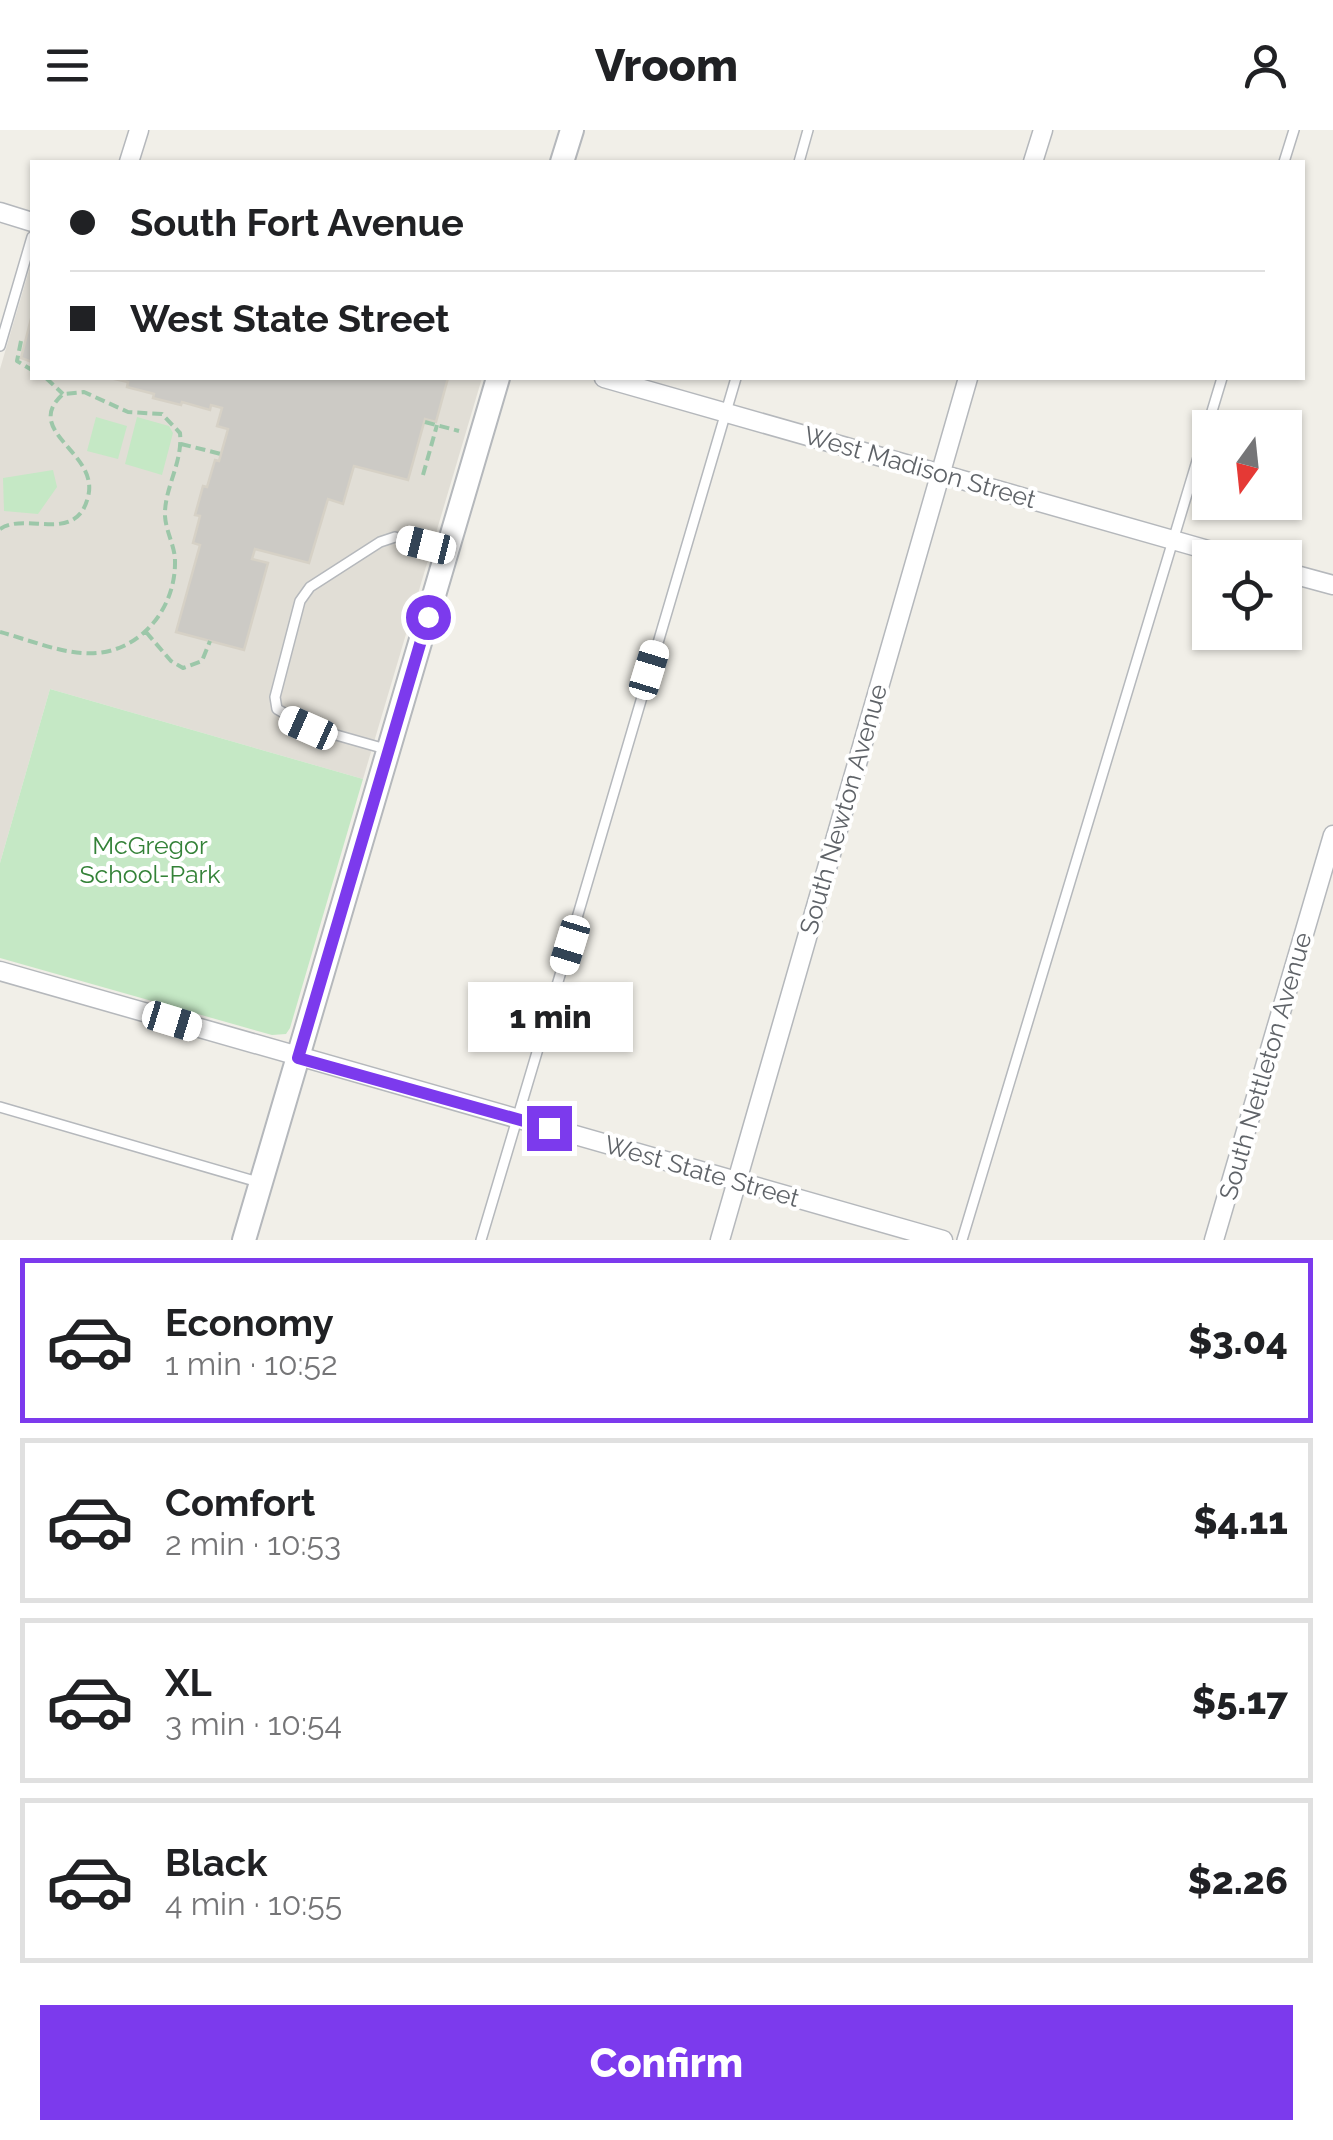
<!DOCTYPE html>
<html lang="en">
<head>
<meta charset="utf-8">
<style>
	:root { --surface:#fff; --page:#f2f2f2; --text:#202124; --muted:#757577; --line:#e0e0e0; --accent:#7c3aed }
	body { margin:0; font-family:Raleway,sans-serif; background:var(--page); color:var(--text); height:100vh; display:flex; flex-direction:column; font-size:38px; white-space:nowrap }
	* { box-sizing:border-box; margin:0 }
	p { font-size:32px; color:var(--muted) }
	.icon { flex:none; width:55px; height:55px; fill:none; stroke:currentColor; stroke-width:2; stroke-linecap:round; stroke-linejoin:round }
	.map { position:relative; height:1110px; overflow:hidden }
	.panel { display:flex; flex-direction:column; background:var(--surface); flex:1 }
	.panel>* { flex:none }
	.guide { position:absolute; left:30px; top:30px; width:1275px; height:220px; border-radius:0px; box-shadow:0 2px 8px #0004; display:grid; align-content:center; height:220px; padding:0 40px; background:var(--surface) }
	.needle { width:65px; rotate:195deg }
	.fabs { position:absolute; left:1192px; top:280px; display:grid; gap:20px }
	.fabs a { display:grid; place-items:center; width:110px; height:110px; border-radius:0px; background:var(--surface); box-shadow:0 2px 8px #0004; font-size:50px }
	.end { position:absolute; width:45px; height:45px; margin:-22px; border:12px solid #7c3aed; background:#fff; box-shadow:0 0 0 5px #fff }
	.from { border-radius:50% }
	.bubble { position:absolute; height:70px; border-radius:0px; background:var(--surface); box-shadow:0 2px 8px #0004; font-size:32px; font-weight:800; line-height:70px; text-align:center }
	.car { position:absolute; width:30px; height:60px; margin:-30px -15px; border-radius:12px; box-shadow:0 0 8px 2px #0007; background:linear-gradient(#fff 24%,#345 0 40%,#fff 0 76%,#345 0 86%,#fff 0) }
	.guide b { display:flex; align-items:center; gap:35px; height:95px; font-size:38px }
	.guide b+b { border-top:2px solid var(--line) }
	.guide i { width:25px; height:25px; background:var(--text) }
	ul { padding:18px 0 0; list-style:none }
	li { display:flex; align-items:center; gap:30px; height:165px; margin:0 20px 15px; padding:0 20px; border:5px solid var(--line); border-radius:0px }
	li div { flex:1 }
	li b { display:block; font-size:38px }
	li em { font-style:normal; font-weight:800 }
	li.current { border-color:var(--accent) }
	li>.icon { width:90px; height:90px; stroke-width:1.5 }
	.action { display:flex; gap:20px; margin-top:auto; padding:20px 40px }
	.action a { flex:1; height:115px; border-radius:0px; background:var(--accent); color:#fff; font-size:40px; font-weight:800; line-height:115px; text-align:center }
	header { display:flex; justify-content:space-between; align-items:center; height:130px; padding:0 40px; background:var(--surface); font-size:45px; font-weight:800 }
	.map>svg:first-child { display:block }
</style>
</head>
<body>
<header><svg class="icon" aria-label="menu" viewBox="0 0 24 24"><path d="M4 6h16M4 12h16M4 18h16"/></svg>Vroom<svg class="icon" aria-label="person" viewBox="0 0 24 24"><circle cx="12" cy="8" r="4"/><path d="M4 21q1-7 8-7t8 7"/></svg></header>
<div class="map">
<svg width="1333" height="1110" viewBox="0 0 1333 1110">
	<rect width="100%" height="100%" fill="#f1efe8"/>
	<!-- education -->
	<path fill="#e1ded6" d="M32,130V248H482L363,649L50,559L0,733V239Z"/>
	<!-- green -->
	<path fill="#c5e8c5" d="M96,287L127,296L118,329L87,321Z
		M137,287L169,296L173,303L162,345L125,334Z
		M53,340L57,357L38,384L4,381L3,348Z
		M50,559L363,649L290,898L286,904L272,905L0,828V733Z"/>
	<!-- building -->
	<path fill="#cccac5" stroke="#d6d1c6" stroke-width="2.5" d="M32,185V232L21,228Z
		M110,248H448L436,292L425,289L408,350L354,336L343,374L328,369L309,433L255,419L252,429L268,433L244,520L176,502L200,415L193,413L200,386L195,385L203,356L207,357L215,330L219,331L228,299L217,296L222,278L211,275L210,280L182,272L181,275L153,268L154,264L127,257L128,252Z"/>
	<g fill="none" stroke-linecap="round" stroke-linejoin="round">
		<defs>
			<path id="service" d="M799,32L808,0
				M1284,32L1294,0
				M0,216L32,107
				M389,620L308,597L277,579L275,567L300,471L310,457L380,412L395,407L445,420
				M0,977L258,1052
				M481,1110C567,823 652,535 736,248
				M962,1110L1222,248"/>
			<path id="minor" d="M129,32L139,0
				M1033,32L1043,0
				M0,82L32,92
				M604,248L1236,428
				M1285,442L1333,455
				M0,841L943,1110
				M720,1110L968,248
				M1214,1110L1333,705"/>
			<path id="tertiary" d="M562,32L572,0
				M244,1110L498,248"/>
		</defs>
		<!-- service casing -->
		<use href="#service" stroke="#b5b8bc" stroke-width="12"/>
		<!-- minor casing -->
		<use href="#minor" stroke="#b5b8bc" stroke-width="21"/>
		<!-- tertiary casing -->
		<use href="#tertiary" stroke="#b5b8bc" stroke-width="26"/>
		<!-- path -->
		<path stroke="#9cc7a9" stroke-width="4" stroke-dasharray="10 5" stroke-linecap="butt" d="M21,211L17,231L32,240
			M46,248L63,264
			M425,292L459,301
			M181,314L221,324
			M423,345L437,295
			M0,399C27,381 76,415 88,367C100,322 21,302 63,264L84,262L128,282L162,284L180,303C183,333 164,358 165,386C166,402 175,416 175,431C176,482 135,528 82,523C55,521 26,509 0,502
			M146,502L171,531L183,538L202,531L210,511"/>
		<!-- service -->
		<use href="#service" stroke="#fff" stroke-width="9"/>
		<!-- minor -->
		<use href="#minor" stroke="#fff" stroke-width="18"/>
		<!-- tertiary -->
		<use href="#tertiary" stroke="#fff" stroke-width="22"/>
	</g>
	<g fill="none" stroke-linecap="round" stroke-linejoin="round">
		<!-- route -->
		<path stroke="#7c3aed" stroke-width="12" d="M428,487L298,928L549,998"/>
	</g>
	<g text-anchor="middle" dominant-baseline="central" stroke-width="8" stroke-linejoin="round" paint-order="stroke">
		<!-- street labels -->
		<g font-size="25" fill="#5f6368" stroke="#fff">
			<text transform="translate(920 337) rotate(16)">West Madison Street</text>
			<text transform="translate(843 679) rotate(-74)">South Newton Avenue</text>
			<text transform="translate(1265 936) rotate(-74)">South Nettleton Avenue</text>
			<text transform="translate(702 1041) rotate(16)">West State Street</text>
		</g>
		<!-- park labels -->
		<g font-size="25" fill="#348238" stroke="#fff">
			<text x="150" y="715">McGregor<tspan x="150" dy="29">School-Park</tspan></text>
		</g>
	</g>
</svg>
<div class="fabs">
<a><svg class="needle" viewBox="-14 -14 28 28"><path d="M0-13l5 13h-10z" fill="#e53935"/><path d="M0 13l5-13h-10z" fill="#757577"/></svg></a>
<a><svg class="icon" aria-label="locate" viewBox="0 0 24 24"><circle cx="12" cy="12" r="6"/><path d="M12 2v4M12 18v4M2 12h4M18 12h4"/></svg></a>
</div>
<i class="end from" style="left:428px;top:487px"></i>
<i class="end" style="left:549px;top:998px"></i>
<div class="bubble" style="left:468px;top:852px;width:165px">1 min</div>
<i class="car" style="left:426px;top:415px;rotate:284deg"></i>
<i class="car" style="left:649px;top:540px;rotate:17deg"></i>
<i class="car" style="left:308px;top:598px;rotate:294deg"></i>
<i class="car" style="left:570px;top:815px;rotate:197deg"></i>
<i class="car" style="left:172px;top:891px;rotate:107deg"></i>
<div class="guide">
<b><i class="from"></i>South Fort Avenue</b>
<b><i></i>West State Street</b>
</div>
</div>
<section class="panel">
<ul>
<li class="current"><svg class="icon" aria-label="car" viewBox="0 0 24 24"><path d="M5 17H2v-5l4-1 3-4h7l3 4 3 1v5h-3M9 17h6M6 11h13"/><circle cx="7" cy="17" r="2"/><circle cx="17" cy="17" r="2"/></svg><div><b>Economy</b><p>1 min · 10:52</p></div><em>$3.04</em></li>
<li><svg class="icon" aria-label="car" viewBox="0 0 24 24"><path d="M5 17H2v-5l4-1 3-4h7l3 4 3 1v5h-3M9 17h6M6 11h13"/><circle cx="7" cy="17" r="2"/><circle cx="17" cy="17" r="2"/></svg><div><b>Comfort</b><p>2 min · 10:53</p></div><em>$4.11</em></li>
<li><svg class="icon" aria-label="car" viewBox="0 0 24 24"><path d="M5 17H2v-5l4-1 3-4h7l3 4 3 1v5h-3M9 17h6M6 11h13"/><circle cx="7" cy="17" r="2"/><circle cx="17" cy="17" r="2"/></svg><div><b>XL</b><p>3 min · 10:54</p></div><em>$5.17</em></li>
<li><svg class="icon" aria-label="car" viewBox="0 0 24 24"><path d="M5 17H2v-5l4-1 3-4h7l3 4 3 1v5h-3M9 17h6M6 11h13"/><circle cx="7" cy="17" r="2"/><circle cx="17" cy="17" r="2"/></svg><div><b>Black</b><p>4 min · 10:55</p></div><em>$2.26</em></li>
</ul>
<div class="action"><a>Confirm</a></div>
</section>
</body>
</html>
